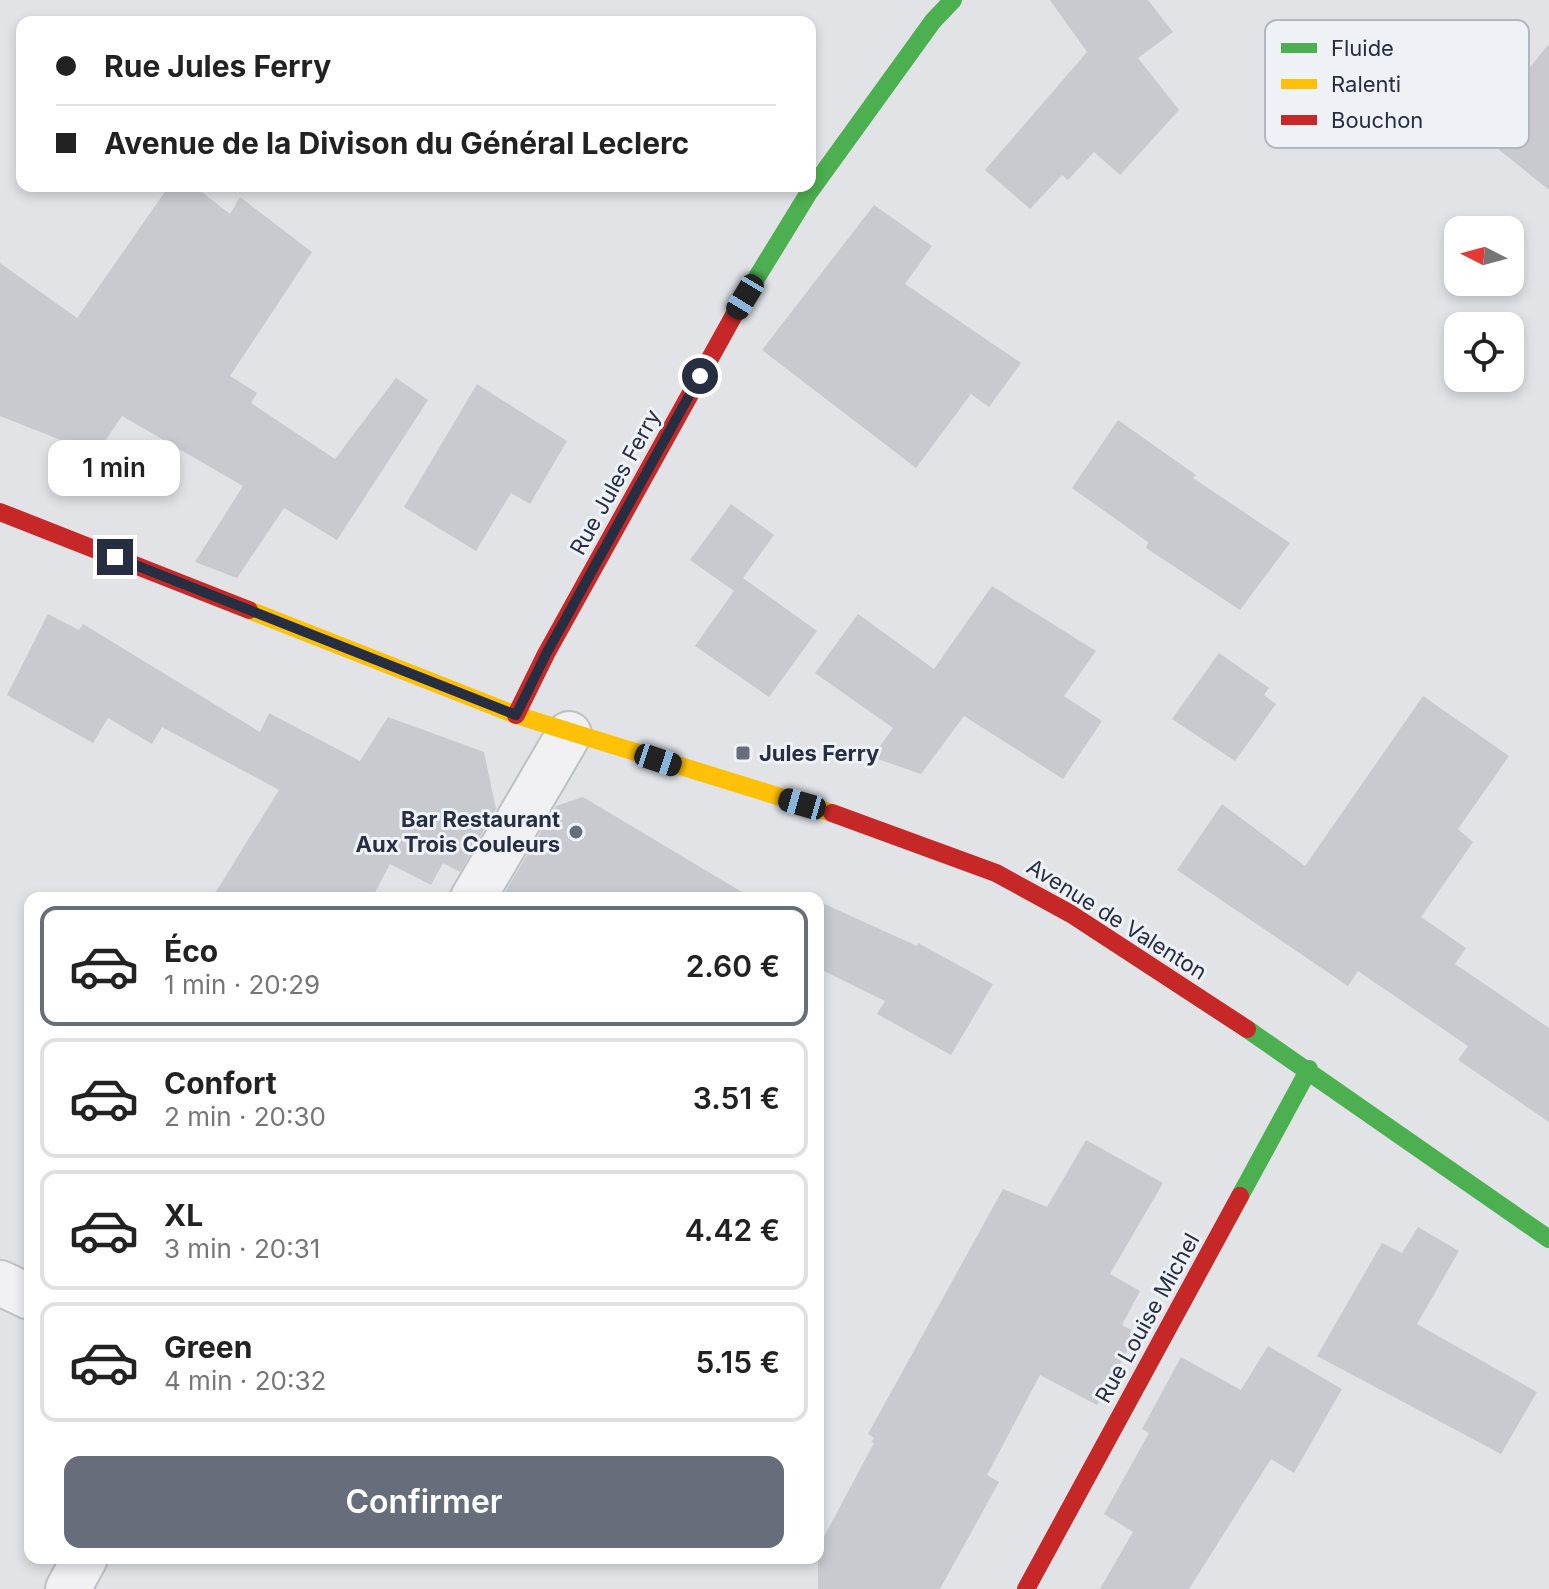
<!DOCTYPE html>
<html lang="fr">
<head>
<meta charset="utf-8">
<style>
	:root { --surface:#fff; --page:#f6f6f6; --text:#222; --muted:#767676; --line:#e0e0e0; --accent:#686d7b }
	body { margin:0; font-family:Inter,sans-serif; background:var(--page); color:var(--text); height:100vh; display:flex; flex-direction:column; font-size:30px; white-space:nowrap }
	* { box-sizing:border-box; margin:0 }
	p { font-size:26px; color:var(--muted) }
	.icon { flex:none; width:44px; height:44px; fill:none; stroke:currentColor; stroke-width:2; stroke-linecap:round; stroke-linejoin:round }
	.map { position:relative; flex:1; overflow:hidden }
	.drawer { position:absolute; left:24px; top:892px; width:800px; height:672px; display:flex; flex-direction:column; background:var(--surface); border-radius:16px; box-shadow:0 4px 12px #0003 }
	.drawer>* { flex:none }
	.top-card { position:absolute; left:16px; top:16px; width:800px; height:176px; border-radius:16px; box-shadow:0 4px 12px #0003; display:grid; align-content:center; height:176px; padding:0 40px; background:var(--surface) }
	.needle { width:52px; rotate:276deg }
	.controls { position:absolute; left:1444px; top:216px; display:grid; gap:16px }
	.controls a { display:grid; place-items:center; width:80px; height:80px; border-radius:16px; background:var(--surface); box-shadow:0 4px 12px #0003; font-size:40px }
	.end { position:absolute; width:36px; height:36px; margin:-18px; border:10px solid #272e41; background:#fff; box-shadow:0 0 0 4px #fff }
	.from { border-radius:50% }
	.bubble { position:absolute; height:56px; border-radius:16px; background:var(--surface); box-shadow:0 4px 12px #0003; font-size:26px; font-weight:600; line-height:56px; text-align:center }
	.car { position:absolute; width:24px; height:48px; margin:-24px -12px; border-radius:10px; box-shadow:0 0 6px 2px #0007; background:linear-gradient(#222 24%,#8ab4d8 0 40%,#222 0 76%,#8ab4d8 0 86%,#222 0) }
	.top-card b { display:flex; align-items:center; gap:28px; height:76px; font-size:30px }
	.top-card b+b { border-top:2px solid var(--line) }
	.top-card i { width:20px; height:20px; background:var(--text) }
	ul { padding:14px 0 0; list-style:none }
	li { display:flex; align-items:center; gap:24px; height:120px; margin:0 16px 12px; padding:0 24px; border:4px solid var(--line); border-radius:16px }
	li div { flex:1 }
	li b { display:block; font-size:30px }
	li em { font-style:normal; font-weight:600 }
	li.active { border-color:var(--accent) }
	li>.icon { width:72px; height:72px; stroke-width:1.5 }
	.primary-button { display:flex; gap:16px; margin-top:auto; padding:16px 40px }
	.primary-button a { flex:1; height:92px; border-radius:16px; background:var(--accent); color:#fff; font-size:32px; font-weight:600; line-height:92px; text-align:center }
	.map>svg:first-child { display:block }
</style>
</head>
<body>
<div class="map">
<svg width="1549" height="1589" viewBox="0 0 1549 1589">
	<rect width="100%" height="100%" fill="#e1e3e7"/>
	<!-- building -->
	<path fill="#c8cacf" d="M1050,0H1148L1173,32L1138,58L1179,110L1120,175L1094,152L1068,180L1062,175L1030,209L985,170L1087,52Z
		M1549,44V190L1477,132Z
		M169,186H194L230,214L240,197L312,252L230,376L257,393L251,403L335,459L396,378L428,400L337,540L284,508L237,578L195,562L243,486L122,416L96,454L0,416V263L77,318Z
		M874,205L932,246L905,284L1021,363L989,407L971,394L916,468L762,350Z
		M477,384L567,441L530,504L511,493L476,551L404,507Z
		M1118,420L1196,475L1193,478L1290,543L1240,610L1146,548L1148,542L1072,488Z
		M731,504L774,535L743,578L817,631L769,697L695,646L734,591L690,560Z
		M992,586L1096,651L1064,696L1102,721L1063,779L964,716L921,774L872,757L893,728L815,673L858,614L934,669Z
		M48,614L79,630L83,624L260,732L269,713L360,761L388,717L484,752L496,809L460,872L443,863L431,885L390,864L372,898H212L279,790L162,727L152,744L108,718L93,743L7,695Z
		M1219,653L1269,688L1264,695L1276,704L1235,761L1172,719Z
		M1423,696L1509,756L1458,829L1473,842L1421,917L1466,948L1455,964L1549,1028V1122L1458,1060L1468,1046L1358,971L1348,986L1177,870L1222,804L1305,866Z
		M583,797L752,898H511L504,894L556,806Z
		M818,901L917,946L918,943L993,984L951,1055L877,1014L885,1001L818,968Z
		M1086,1140L1163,1183L1110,1274L1140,1291L1122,1325L1137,1333L1097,1405L1040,1375L987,1475L999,1482L940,1589H818V1548L874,1443L871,1442L874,1438L868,1434L1003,1189L1047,1207Z
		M1418,1227L1459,1251L1417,1324L1537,1392L1501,1454L1317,1356L1382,1243L1402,1253Z
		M1268,1346L1342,1389L1294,1473L1271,1459L1189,1589H1100L1133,1532L1104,1514L1149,1433L1142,1429L1181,1357L1241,1390Z"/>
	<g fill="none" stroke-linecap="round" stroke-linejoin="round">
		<defs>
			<path id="street" d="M473,898L569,734
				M0,1283L30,1297
				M68,1589L85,1558"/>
		</defs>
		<!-- street casing -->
		<use href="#street" stroke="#bec0c5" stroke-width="48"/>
		<!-- street -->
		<use href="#street" stroke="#f1f1f3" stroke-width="44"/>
		<!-- fast -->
		<path stroke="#4caf50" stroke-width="18" d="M738,308L808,194L933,21L953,0
			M1247,1029L1549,1239
			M1240,1196L1309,1069"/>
		<!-- slow -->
		<path stroke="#ffc107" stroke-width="18" d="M249,610L516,715L832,813"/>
		<!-- jam -->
		<path stroke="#c62828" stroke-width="18" d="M0,512L249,610
			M516,715L546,654L738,308
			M832,813L996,873L1071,914L1247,1029
			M1026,1589L1240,1196"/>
	</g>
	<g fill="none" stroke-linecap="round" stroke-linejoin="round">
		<!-- route -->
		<path stroke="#272e41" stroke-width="10" d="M115,557L516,715L546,654L700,376"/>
	</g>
	<!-- markers -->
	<g fill="#686d7b" stroke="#eef1f6" stroke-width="3">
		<rect x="735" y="745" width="16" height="16" rx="4"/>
		<circle cx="576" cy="832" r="8"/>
	</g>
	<g text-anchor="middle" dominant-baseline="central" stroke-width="6" stroke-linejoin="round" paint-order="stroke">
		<!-- street labels -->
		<g font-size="22" fill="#272e41" stroke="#eef1f6">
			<text transform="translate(615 482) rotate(-61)">Rue Jules Ferry</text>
			<text transform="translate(1117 919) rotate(32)">Avenue de Valenton</text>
			<text transform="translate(1147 1318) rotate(-61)">Rue Louise Michel</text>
		</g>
		<!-- poi labels -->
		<g font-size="22" font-weight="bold" fill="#272e41" stroke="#eef1f6" text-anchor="start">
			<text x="759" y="753">Jules Ferry</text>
			<text x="560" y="819" text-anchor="end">Bar Restaurant<tspan x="560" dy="25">Aux Trois Couleurs</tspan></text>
		</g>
	</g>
	<!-- legend -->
	<rect x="1265" y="20" width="264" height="128" rx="12" fill="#eef1f6" stroke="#b2b6c0" stroke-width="2"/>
	<rect x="1281" y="43" width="36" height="10" fill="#4caf50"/>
	<rect x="1281" y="79" width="36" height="10" fill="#ffc107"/>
	<rect x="1281" y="115" width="36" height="10" fill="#c62828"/>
	<g font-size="22" fill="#272e41">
		<text x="1331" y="56">Fluide</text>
		<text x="1331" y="92">Ralenti</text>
		<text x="1331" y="128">Bouchon</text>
	</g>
</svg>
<div class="controls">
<a><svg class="needle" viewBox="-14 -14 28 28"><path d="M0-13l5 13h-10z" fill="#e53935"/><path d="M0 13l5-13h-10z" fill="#767676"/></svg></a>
<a><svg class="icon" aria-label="locate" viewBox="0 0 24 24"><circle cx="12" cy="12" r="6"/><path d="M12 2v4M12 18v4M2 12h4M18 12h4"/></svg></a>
</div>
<i class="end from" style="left:700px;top:376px"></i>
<i class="end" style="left:115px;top:557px"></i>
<div class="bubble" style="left:48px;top:440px;width:132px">1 min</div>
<i class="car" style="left:745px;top:297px;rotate:211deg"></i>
<i class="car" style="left:658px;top:760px;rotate:108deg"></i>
<i class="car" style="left:802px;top:804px;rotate:286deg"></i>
<div class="top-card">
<b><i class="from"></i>Rue Jules Ferry</b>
<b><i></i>Avenue de la Divison du Général Leclerc</b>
</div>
<section class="drawer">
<ul>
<li class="active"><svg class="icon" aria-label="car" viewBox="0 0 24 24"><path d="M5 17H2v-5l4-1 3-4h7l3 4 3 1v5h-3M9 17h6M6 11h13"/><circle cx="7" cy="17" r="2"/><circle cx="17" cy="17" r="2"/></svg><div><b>Éco</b><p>1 min · 20:29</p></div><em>2.60 €</em></li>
<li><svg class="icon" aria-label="car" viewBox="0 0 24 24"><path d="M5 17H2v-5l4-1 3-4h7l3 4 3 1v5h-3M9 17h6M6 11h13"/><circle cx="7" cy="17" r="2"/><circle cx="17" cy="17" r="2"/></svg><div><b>Confort</b><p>2 min · 20:30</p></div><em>3.51 €</em></li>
<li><svg class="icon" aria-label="car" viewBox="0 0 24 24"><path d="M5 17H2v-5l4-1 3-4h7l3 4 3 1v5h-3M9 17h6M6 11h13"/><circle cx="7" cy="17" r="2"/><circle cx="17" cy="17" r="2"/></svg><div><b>XL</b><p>3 min · 20:31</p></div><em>4.42 €</em></li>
<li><svg class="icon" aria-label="car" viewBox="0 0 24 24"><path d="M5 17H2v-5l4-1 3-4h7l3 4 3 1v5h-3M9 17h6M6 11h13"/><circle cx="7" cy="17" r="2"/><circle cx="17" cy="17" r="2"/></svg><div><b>Green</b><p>4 min · 20:32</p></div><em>5.15 €</em></li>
</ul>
<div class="primary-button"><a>Confirmer</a></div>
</section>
</div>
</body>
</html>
